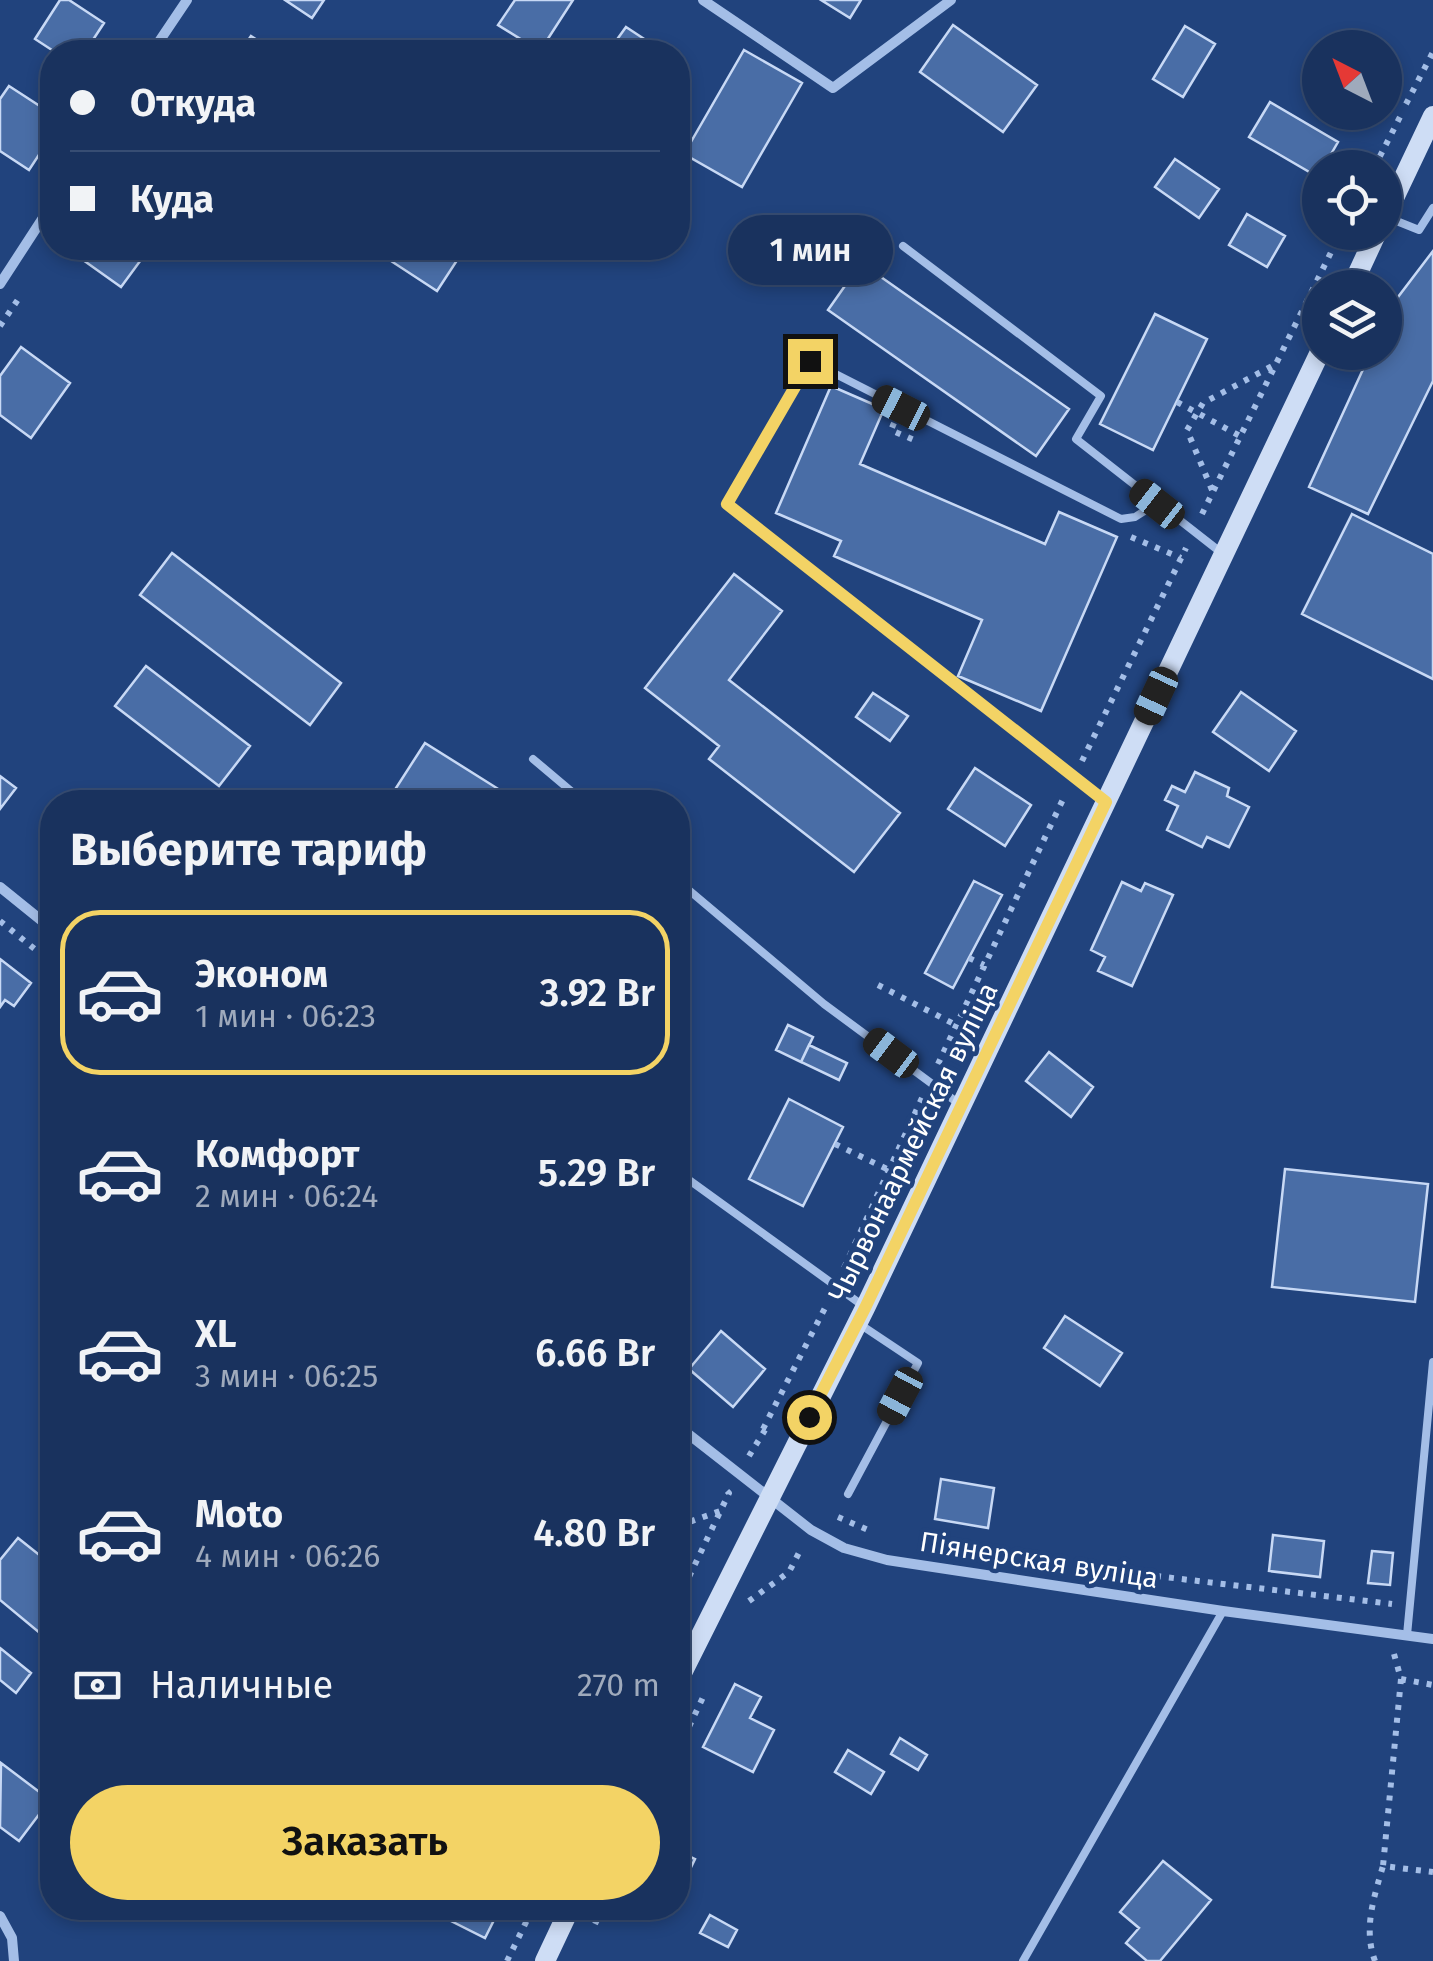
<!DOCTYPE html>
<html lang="ru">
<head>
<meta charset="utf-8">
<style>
	:root { --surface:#19325e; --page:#223a64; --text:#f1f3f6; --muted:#9faabc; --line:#374d73; --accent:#f3d365 }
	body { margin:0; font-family:"Fira Sans",sans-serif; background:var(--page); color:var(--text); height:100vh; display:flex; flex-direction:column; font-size:38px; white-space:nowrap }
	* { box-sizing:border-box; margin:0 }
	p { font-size:32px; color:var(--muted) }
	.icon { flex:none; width:55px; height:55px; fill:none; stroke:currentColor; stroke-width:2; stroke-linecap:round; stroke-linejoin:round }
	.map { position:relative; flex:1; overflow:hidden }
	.sheet { position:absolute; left:40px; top:790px; width:650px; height:1130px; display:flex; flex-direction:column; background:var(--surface); border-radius:40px; box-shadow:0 5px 15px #0003,0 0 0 2px var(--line) }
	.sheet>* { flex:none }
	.top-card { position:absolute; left:40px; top:40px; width:650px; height:220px; border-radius:40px; box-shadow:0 5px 15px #0003,0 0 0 2px var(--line); display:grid; align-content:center; height:220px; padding:0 30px; background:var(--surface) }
	.needle { width:65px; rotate:318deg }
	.tools { position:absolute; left:1302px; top:30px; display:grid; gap:20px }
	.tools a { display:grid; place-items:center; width:100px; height:100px; border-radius:50%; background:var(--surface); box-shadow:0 5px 15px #0003,0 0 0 2px var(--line); font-size:50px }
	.end { position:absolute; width:45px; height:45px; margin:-22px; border:12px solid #f3d365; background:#111; box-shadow:0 0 0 5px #111 }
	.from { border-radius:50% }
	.bubble { position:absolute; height:70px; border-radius:35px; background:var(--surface); box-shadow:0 5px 15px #0003,0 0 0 2px var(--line); font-size:32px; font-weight:600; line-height:70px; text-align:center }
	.car { position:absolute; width:30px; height:60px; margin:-30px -15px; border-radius:12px; box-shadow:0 0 8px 2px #0007; background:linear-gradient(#222 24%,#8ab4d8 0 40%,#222 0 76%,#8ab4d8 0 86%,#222 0) }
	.top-card b { display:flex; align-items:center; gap:35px; height:95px; font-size:38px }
	.top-card b+b { border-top:2px solid var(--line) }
	.top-card i { width:25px; height:25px; background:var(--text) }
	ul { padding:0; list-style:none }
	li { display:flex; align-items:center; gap:30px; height:165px; margin:0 20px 15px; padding:0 10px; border:5px solid transparent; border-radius:40px }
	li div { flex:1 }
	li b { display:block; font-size:38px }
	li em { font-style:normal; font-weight:600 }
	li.on { border-color:var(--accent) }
	li>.icon { width:90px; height:90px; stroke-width:1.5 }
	h2 { padding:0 30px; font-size:45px; line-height:120px }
	.pay { display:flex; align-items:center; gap:25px; height:110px; padding:0 30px; font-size:38px }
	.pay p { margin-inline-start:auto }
	.primary-button { display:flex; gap:20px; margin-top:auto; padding:20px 30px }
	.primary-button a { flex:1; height:115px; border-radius:60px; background:var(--accent); color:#111; font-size:40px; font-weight:600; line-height:115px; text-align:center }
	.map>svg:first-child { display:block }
</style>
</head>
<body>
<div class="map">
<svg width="1433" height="1961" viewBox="0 0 1433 1961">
	<rect width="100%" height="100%" fill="#21437d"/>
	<!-- building -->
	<path fill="#496da6" stroke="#c8d9f5" stroke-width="2.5" d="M60,0H69L104,23L85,52H55L35,39Z
		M285,0H324L312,18Z
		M515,0H573L540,51L498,25Z
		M821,0H861L850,18Z
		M953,25L1037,85L1003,132L920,72Z
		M1185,26L1215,44L1183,97L1153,79Z
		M626,27L664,52H608Z
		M251,36L276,52H240Z
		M744,50L802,83L742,187L684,154Z
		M9,86L52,114V135L29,170L0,151V99Z
		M1270,102L1338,142L1323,168H1320L1318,177L1249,137Z
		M1175,159L1219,189L1199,218L1155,187Z
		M1247,214L1285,236L1267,267L1229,245Z
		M92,248H139L146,253L121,287L83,260Z
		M400,248H465L437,291L391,261Z
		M1433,251V381L1368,514L1309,487L1371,352H1385V321L1392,305Z
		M861,263L1069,409L1036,456L828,310Z
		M1155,314L1207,339L1153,450L1100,424Z
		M21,347L70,383L31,438L0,415V376Z
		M831,386L884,409L860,464L1045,544L1059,512L1117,537L1041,711L958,676L982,620L834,556L841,541L776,513Z
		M1352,514L1433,554V679L1302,614Z
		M172,553L341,683L310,725L140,595Z
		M734,574L782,611L729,680L900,813L854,872L709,759L719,746L645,688Z
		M146,666L250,746L219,786L115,706Z
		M1241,692L1296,731L1269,771L1213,732Z
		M873,693L908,716L890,741L856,717Z
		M425,743L519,802H387Z
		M975,768L1031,805L1005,846L948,809Z
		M1195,772L1229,788L1227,796L1249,807L1229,847L1207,837L1202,847L1167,830L1178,806L1165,800L1172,786L1185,792Z
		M0,776L16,788L0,809Z
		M974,881L1002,895L953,988L925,973Z
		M1122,882L1141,891L1145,883L1173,895L1132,986L1098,971L1105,957L1091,950Z
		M0,959L31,983L14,1006L5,1000L0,1007Z
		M788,1025L813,1037L801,1062L776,1050Z
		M809,1045L847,1063L839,1080L801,1062Z
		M1049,1052L1093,1087L1071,1117L1026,1081Z
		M789,1099L843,1127L803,1206L749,1179Z
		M1285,1169L1428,1184L1415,1302L1272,1287Z
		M1065,1316L1122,1353L1100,1386L1044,1348Z
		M721,1331L765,1369L733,1407L689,1369Z
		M941,1479L994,1488L988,1528L935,1519Z
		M1273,1535L1324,1541L1320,1577L1269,1571Z
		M18,1538L52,1565V1643L0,1600V1560Z
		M1372,1551L1393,1553L1390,1585L1368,1583Z
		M0,1648L31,1673L16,1693L0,1680Z
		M735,1684L761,1697L750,1718L774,1730L753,1772L703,1747Z
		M900,1738L927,1755L918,1770L891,1754Z
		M848,1750L884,1772L871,1794L835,1772Z
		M1,1763L50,1800L19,1841L0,1827Z
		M678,1851L695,1859L678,1894Z
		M1163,1861L1211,1900L1160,1961H1147L1126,1943L1139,1928L1120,1912Z
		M450,1908H500L485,1938L445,1918Z
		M710,1915L737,1930L728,1947L700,1933Z"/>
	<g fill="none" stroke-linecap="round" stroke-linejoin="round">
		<!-- path -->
		<path stroke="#a4bee7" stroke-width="6" stroke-dasharray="5 8" stroke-linecap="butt" d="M1406,104L1433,52
			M1374,168L1401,115
			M0,326L19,298
			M1177,402L1240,436
			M894,423L891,430L914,440
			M1212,490L1187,430L1203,403L1274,365
			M1202,514L1341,232
			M1131,537L1181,558
			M1082,761L1186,548
			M0,921L52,963
			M969,958L984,965
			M878,985L956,1025
			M938,1064L1065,795
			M835,1144L889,1170
			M844,1268L922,1098
			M763,1429L828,1302
			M749,1456L765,1430
			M838,1517L868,1530
			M678,1526L720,1511
			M1156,1576L1392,1604
			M678,1600L729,1493L727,1491
			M749,1601L789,1572L802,1547
			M1394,1654L1401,1679L1433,1685
			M1401,1679L1383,1866L1433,1872
			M678,1750L705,1693
			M595,1924L603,1908
			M507,1961L533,1908
			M1375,1961C1363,1929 1374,1897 1383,1866"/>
		<!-- lane -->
		<path stroke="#a4bee7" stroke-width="8" d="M1389,218L1419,230L1433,208
			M903,246L1101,396L1076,439L1223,554
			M533,759L584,802
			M1102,800L727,505L810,361L1121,519L1135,517L1157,503
			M678,881L824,1004L958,1103
			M678,1172L862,1305
			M848,1494L918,1363L858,1323
			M1407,1635L1433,1362
			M1023,1961L1223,1611"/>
		<!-- street -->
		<path stroke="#a4bee7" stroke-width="10" d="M703,0L833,88L951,0
			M152,52L187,0
			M0,284L52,204
			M0,887L52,929
			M678,1426L811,1530L844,1548L887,1560L1223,1611L1433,1639
			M0,1916L12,1938L14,1961"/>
		<!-- secondary -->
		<path stroke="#ceddf5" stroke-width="20" d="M1385,217L1433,116
			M1351,288L1377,232
			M678,1681L865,1308L1320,352
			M545,1961L570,1908"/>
	</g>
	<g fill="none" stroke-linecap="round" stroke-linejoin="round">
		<!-- route -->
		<path stroke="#f3d365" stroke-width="12" d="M809,1417L865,1308L1106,802L727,504L810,361"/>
	</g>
	<g text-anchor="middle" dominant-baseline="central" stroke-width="9" stroke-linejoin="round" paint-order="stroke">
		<!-- street labels -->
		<g font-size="28" fill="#fff" stroke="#21437d">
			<text transform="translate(913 1142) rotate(-64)">Чырвонаармейская вуліца</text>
			<text transform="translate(1039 1560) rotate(9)">Піянерская вуліца</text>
		</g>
	</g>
</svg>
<div class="tools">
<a><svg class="needle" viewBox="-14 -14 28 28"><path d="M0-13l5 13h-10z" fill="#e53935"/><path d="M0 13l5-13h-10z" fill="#9faabc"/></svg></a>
<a><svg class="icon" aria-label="locate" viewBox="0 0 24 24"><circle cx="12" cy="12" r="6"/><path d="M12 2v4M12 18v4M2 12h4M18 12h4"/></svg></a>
<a><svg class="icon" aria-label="layers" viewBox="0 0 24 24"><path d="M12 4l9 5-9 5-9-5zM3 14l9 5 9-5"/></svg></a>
</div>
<i class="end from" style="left:809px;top:1417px"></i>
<i class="end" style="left:810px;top:361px"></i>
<div class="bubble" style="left:728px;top:215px;width:165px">1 мин</div>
<i class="car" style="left:901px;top:408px;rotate:297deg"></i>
<i class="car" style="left:1157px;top:504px;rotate:308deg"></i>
<i class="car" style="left:1156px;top:696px;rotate:205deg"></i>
<i class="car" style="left:891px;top:1053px;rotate:307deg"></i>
<i class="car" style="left:900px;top:1396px;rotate:208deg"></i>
<div class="top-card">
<b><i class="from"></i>Откуда</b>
<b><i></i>Куда</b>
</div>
<section class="sheet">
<h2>Выберите тариф</h2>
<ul>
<li class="on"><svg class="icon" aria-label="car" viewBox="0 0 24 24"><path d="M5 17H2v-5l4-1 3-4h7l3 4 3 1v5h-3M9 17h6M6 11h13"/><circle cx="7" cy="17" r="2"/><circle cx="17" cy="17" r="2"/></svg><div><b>Эконом</b><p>1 мин · 06:23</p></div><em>3.92 Br</em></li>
<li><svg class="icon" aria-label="car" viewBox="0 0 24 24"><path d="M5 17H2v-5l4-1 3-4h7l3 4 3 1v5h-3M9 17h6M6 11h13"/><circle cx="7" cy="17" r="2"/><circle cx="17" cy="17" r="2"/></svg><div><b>Комфорт</b><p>2 мин · 06:24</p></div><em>5.29 Br</em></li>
<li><svg class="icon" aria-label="car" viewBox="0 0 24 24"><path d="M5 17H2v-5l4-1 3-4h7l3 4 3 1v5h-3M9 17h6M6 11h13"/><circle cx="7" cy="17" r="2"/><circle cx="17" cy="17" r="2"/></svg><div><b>XL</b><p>3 мин · 06:25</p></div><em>6.66 Br</em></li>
<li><svg class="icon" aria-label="car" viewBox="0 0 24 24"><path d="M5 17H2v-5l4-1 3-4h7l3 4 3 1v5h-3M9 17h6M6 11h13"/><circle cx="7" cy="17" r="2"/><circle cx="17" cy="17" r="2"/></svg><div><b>Moto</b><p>4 мин · 06:26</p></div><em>4.80 Br</em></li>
</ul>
<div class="pay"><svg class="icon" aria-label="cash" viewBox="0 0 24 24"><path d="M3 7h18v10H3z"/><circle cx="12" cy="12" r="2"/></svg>Наличные<p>270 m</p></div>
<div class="primary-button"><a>Заказать</a></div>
</section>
</div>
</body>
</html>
